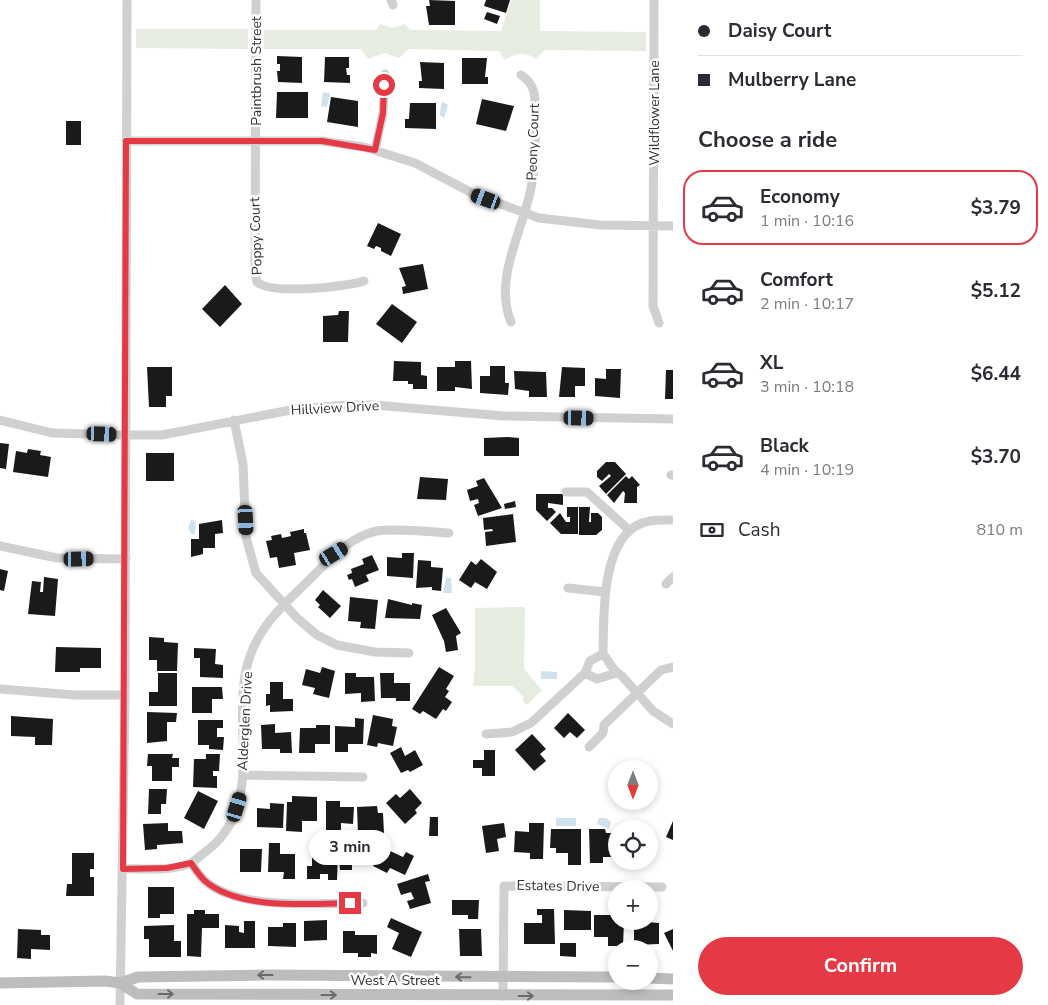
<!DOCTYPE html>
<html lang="en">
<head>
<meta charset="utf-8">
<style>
	:root { --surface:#fff; --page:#f2f2f3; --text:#2b2b33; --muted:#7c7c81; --line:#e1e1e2; --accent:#e63946 }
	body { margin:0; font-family:"Nunito Sans",sans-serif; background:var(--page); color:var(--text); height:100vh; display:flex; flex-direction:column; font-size:19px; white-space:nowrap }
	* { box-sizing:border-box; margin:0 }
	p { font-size:16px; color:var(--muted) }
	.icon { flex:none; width:28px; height:28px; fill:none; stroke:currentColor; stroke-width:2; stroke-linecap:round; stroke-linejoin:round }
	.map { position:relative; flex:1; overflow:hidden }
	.details { display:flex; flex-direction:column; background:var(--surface); width:375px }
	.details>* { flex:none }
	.banner { display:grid; align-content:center; height:110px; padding:0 25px; background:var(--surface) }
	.needle { width:32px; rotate:180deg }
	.buttons { position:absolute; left:608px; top:760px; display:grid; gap:10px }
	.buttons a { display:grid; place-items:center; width:50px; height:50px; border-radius:50%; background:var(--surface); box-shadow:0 2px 8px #0003; font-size:25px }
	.end { position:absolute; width:22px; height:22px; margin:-11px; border:6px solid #e63946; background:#fff; box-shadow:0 0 0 2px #fff }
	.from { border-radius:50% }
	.bubble { position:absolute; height:35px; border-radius:18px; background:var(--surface); box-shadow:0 2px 8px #0003; font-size:16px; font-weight:700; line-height:35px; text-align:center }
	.car { position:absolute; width:15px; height:30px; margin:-15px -8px; border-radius:6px; box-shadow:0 0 4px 1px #0007; background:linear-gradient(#222 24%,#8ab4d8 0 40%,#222 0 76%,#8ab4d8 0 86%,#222 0) }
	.banner b { display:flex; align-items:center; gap:18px; height:48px; font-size:19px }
	.banner b+b { border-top:1px solid var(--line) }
	.banner i { width:12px; height:12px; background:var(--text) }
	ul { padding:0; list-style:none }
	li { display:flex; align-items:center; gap:15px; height:75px; margin:0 10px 8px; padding:0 15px; border:2px solid transparent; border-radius:20px }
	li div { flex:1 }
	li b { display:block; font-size:19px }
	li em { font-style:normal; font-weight:700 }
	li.current { border-color:var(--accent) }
	li>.icon { width:45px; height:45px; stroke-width:1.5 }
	h2 { padding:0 25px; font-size:22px; line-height:60px }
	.pay { display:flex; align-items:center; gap:12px; height:55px; padding:0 25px; font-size:19px }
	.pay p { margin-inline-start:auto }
	.action { display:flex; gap:10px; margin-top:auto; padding:10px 25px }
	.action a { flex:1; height:58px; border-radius:30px; background:var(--accent); color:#fff; font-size:20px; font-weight:700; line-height:58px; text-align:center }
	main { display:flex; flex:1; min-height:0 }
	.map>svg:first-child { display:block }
</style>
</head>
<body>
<main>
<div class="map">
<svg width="673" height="1005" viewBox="0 0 673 1005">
	<rect width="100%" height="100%" fill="#fff"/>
	<!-- green -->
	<path fill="#e6ecdf" d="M511,0H540V31L646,32V51L545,50L536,59C526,52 516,52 505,60L499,51L409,49L399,58L384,53L368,59L361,49H264V30H376L380,24L393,28L405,24L410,30L501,31Z
		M136,29H248V49L136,48Z
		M525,607L524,669L542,690L527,705L522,700L524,697L512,686H473L475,669V608Z"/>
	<!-- water -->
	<path fill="#cfe2ee" d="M323,92L330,93L327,107L321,106Z
		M443,102L448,105L444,118L440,115L441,104Z
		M191,520L196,521L195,533L192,535L188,528Z
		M446,578H451L452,593H443Z
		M541,671L557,672V679H541Z
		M556,818H576V826H556Z
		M599,818H606L611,822L609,829L597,824Z"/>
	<!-- building -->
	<path fill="#1a1a1a" d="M429,0L455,1V25H429L426,6H430Z
		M486,0H510L506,13L484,6Z
		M487,12L500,16L497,24L484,19Z
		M277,56L302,57V83L278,82L277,71H280V64H277Z
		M325,57H349V68H346L347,75H350V83L324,82Z
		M462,58H487L485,77H488V84H462Z
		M420,62L444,63V89L419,88V81H422Z
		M277,92H308V118H276Z
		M331,97L358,101V127L327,122Z
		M482,99L514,106L506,131L476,124Z
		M410,103H436V129L405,128V119H409Z
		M66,121H81V145H66Z
		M378,223L401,234L391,256L381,251V248L376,246L374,249L367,246Z
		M423,264L428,289L403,294L402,287L406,286L399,268Z
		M225,285L242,304L220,327L202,309Z
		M392,304L417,322L402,343L376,324Z
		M339,311H349L348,342H323V316L338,315Z
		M394,361L421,362V375L427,376V389H413V384H408V381H393Z
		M455,361H471L472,389L455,387V391H437V367H455Z
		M490,366H505V383H509L508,395L480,393V376H490Z
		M147,367H172V396H166V407H149Z
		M562,367L585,368V386H575V397H559Z
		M606,369H621L620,398L595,396V378L606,379Z
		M666,370H673V399H665Z
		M514,371L546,372L547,397H529V391L515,389Z
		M508,437L519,438V456H484V438Z
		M0,443L9,444L6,469L0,468Z
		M28,449L41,451L40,455L51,457L48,477L13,472L16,451L27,453Z
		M146,453H174V481H146Z
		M606,462H615L626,474L606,494L599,486L611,476L609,474L602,481L597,477V471Z
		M626,476L629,479L632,476L640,485L637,487V503H624L625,493L623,491L614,503L607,495Z
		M420,477L448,479L446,500L417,499Z
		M484,478L502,508L478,516L474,505L479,503L478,499L470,501L467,490L478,486L476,481Z
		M536,494H563V505L548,503V508H552L556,512L547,521L536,510Z
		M515,501L516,507L505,509L504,504Z
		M567,507H578V534H561L550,523L560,513L566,522H570V517H567Z
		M579,507H590L589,522H591V513H598L602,517V530L596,535H579Z
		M513,514L516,542L486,546L485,532L493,531L492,529L484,530L483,518Z
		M222,520L223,533L215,534V548H203V554L191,557V539H199V524Z
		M304,529V533H306L310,550L294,553L296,565L279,568L277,557L270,558L266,541L272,540L271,536L281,534L282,538L291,536L290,532Z
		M402,553H414L413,578L387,576V557L402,558Z
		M372,555L379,570L366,575L369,581L355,587L352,579L349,580L347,575L352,573L351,569L364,564L362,559Z
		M481,559L497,572L487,589L475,582L471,588L459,580L471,561L476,565Z
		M418,560L431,561V567L443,568L441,591L432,590V587L416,588Z
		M0,569L8,571L4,591L0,590Z
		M44,577L58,579L55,616L28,614L32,581L41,582L40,592H43Z
		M323,590L341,606L330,618L318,607L320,605L315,600Z
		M350,597L378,600L375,629L360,628L361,622L348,621Z
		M388,599L412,605V603L422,605L420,619L385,618Z
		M446,608L461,633L456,636L458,650L446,652L444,641L432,615Z
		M149,637L164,638V642L178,643L177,671H157V660H149Z
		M56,647L101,648V668H80V672H55Z
		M194,648L216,649L215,664L223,665V678L200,677V658H194Z
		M322,667L335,671L329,698L313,694L315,688L302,685L306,669L320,673Z
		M439,667L454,676L446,689L449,691L445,697L452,702L446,711L443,709L436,719L423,711L420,714L412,709Z
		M158,673H177V706H149V692H158Z
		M345,673H356V677H374L375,701L361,702V693L345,694Z
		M380,673H394V683H410V701H396V698H381Z
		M270,682H283V699H293V711L270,712V705L266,706V694H270Z
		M192,687H222L223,699H212V713H192Z
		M147,712L177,713L176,722H167V741L147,743Z
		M568,713L585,730L577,738L570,732L564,738L554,728Z
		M373,715L393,719L392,726L397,727L393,746L378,743L377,747L367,745Z
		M11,716L53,719L52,745H35V737L11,736Z
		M355,718L364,719L363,744H348V752H335V726L355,727Z
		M198,720H223V728H217V737H224L223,750L209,749V745H198Z
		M275,724V733L291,732L292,753H280V749H262L261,725Z
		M316,725H330V744H315V753H299L300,728H316Z
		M532,734L546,749L540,754L546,761L534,771L515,750Z
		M401,747L405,756L415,750L423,765L410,772L408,770L401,773L390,753Z
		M484,750H495V776H482V768H473V760H484Z
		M148,754H173L172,758H179V767H172V781H152V766H147Z
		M206,754H220L219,771H213V776H217V788L193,787L194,759H206Z
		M149,789H167L166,804H161V814H148Z
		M410,789L422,803L415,810L417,813L405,824L386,803L396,794L400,798Z
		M198,791L218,801L204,829L184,818Z
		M292,796L317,797V821H302V832L286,831L287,802H292Z
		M326,801H340V807H354L353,824L341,823V830H326Z
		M270,803L284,804L283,828L257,827V808L270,809Z
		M377,806L378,813H383L384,833L358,834L357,807Z
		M430,817H438V836H429Z
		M673,821V840L666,837Z
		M168,823V831H182L183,843L157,845V849L145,850L143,824Z
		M504,823L506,837L497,839L499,851L486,853L482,826Z
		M529,823H544L543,859H530V853L514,852L515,831L529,832Z
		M551,829H581V865H568V853H556V848H550Z
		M589,829H605L606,833H616V857H603V863H590Z
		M370,841V860L352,861V870H340L339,860H342V842Z
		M269,843H280V854H295V879H283L284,872H268Z
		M312,848H328V855H338L337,880H328V874H320V879H307V866H312Z
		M240,849H262L261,872H240Z
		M388,850L403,857L406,852L414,856L405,875L390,868L387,873L373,866L378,855L384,858Z
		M72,853H94V869H90V877H94V896H66L67,884H72Z
		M428,874L430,881L425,882L431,903L410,909L407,901L414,899L411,892L401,895L397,884Z
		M148,887H174V914H160V918H148Z
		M452,900H479L478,919H468V915H452Z
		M537,909H554L555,944H524V923H542V915H537Z
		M610,909H616V921H624L623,946H608V937H594V915H610Z
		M194,910H205V914H219V928H202L201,957L187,956V914H194Z
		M564,910L591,911V930H564Z
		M391,918L422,932L411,957L392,949L399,933L387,927Z
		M327,920V940L304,941V921Z
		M244,921H255V948H225V925L239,926V932L244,933Z
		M634,921L659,923V944L634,945Z
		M283,923H296V947L268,946V927H283Z
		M174,925V941H181V957H149V939H144V926Z
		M18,929L41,930V935H50V950L31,949V959L17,958Z
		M459,929H481L482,956H460Z
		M673,929V951L664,933Z
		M343,931H355V935H377V954L371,953V957H358V953H343Z
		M560,943H576V957L560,956Z"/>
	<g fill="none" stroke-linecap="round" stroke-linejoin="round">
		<!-- street -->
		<path stroke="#d0d0d0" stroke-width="9" d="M256,0L255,273L257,282C271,295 346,287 364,281
			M391,0L393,5
			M654,0L653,306L659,323
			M126,141H322L364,147L415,163L476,195L539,218L600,225L673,226
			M375,150L383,113L385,74
			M511,322C493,279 523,231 531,188C536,164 535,140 535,116C535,99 537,85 521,75
			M0,420L52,433L125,435H162L296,409L347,405H374L504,416L673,419
			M234,420L243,464L246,537L256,573L297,618L317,635L337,645L375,652L409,653
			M671,475H673
			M566,492H587L629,530
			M673,520C663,520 652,519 642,523C600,539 604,618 603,654C610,662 613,672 622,676L653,711L673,724
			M0,546L57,558L126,559
			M666,584L673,577
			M568,588L605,592
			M585,673L597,679L616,673
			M0,689L75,695H125
			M486,734L512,732L531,723L585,673L590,661L603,654
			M589,747L603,733L604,725L661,670L673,667
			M243,775L363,777
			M191,863C195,869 200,876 205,881C240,911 319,903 363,903
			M123,869C144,868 171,872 191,863C197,860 203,853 209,849C267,802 229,720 249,659C259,627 282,606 305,584C326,564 347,537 377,531C393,528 431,532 449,533
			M503,996L504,886L662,887
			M120,1005L125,695L127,0"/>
		<!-- secondary -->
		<path stroke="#bdbdbd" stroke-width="11" d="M649,978L673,979
			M0,983L105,981L120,983L137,994L673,995
			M120,983L138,977L264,975L616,977"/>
	</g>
	<!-- one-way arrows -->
	<defs><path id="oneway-shaft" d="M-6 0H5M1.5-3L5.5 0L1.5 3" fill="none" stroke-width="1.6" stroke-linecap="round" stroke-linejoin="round" transform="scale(1.25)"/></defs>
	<g stroke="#6a6a6a">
		<use href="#oneway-shaft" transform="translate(265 975) rotate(180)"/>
		<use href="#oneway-shaft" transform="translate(463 977) rotate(-179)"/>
		<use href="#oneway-shaft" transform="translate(166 994)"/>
		<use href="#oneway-shaft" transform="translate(329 995)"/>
		<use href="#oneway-shaft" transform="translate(526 996)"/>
	</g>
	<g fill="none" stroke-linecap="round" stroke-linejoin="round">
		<!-- route -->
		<path stroke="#e63946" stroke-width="6" d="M350,903C307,904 239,910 205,881C200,876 195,869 191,863L167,868L123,869L126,141H322L375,150L383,113L384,85"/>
	</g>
	<g text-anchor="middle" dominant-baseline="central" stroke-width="5" stroke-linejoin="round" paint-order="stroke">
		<!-- street labels -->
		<g font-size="14" fill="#333" stroke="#fff">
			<text transform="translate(256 71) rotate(-90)">Paintbrush Street</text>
			<text transform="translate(654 113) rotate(-90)">Wildflower Lane</text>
			<text transform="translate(533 142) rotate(-88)">Peony Court</text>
			<text transform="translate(256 236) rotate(-92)">Poppy Court</text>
			<text transform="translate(335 408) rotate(-3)">Hillview Drive</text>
			<text transform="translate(245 721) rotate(-87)">Alderglen Drive</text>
			<text transform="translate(558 886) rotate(1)">Estates Drive</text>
			<text x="395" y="980">West A Street</text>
		</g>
	</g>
</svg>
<div class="buttons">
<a><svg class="needle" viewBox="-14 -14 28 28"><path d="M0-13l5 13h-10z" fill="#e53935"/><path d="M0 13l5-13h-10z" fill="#7c7c81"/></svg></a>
<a><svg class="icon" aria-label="locate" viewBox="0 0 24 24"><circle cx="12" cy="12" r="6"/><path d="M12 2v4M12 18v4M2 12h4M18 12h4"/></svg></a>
<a>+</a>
<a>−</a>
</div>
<i class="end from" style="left:384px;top:85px"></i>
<i class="end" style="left:350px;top:903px"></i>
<div class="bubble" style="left:309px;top:830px;width:82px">3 min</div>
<i class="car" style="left:486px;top:199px;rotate:290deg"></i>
<i class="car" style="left:579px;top:418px;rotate:91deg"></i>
<i class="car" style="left:102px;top:434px;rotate:92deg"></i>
<i class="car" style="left:246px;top:520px;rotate:177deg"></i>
<i class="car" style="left:334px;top:554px;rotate:59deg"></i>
<i class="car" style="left:79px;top:559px;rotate:89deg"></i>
<i class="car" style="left:237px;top:807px;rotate:17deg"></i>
</div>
<section class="details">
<div class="banner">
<b><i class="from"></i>Daisy Court</b>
<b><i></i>Mulberry Lane</b>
</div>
<h2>Choose a ride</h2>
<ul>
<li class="current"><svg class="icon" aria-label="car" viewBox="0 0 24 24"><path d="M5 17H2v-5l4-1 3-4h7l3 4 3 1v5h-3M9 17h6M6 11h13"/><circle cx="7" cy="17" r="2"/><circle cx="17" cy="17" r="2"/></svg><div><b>Economy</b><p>1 min · 10:16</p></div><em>$3.79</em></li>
<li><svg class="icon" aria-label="car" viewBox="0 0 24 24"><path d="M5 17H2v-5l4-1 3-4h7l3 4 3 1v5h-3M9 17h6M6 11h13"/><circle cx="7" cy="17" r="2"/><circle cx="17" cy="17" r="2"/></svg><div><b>Comfort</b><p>2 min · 10:17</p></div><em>$5.12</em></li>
<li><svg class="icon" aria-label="car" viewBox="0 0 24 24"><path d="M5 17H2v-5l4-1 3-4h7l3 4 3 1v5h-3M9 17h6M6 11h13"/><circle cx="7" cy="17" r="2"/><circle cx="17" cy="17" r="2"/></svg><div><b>XL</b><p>3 min · 10:18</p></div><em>$6.44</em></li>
<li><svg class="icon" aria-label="car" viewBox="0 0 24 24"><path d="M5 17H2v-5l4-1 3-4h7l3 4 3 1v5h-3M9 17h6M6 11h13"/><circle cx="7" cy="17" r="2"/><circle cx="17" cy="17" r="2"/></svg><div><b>Black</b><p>4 min · 10:19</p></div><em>$3.70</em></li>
</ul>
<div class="pay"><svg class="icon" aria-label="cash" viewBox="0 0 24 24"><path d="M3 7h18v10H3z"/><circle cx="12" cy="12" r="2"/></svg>Cash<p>810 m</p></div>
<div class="action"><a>Confirm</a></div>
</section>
</main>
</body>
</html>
